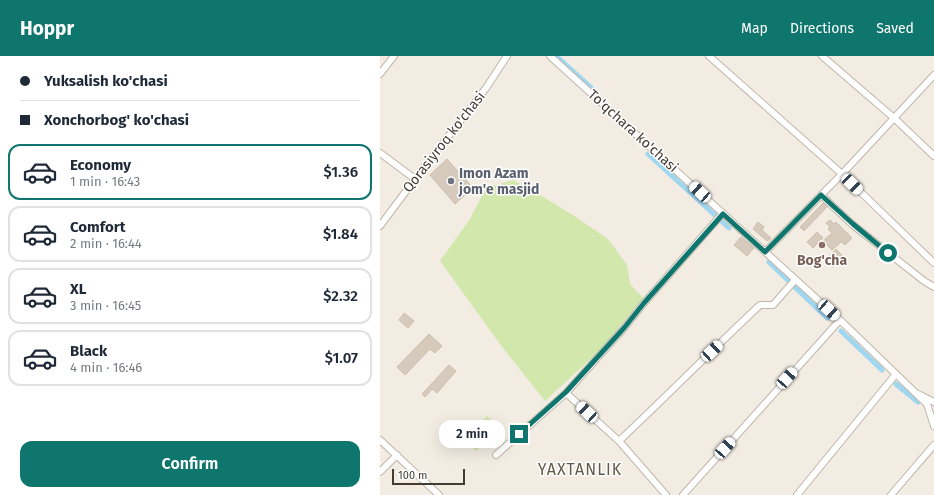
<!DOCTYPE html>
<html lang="en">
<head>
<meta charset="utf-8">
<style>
	:root { --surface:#fff; --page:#f6f6f7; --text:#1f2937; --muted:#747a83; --line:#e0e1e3; --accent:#0f766e }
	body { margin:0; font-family:"Fira Sans",sans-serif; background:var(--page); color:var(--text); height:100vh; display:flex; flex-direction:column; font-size:15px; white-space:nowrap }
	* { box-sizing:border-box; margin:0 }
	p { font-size:13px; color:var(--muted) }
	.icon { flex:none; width:22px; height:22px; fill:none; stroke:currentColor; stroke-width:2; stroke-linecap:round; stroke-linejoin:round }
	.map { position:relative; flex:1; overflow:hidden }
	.drawer { display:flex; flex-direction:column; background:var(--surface); width:380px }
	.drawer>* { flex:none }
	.guide { display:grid; align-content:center; height:88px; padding:0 20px; background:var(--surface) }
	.scale { position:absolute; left:12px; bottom:10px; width:73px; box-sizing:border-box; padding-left:4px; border:2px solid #443c34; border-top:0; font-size:11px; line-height:14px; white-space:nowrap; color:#443c34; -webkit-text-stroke:3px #fff; paint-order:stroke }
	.end { position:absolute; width:18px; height:18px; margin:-9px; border:5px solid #0f766e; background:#fff; box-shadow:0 0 0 2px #fff }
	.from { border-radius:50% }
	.bubble { position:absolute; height:28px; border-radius:12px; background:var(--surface); box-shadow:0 4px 16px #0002; font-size:13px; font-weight:600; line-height:28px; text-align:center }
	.car { position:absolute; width:12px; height:24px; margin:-12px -6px; border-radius:5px; box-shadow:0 0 3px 1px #0007; background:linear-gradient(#fff 24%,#345 0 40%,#fff 0 76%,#345 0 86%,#fff 0) }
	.guide b { display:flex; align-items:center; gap:14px; height:38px; font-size:15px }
	.guide b+b { border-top:1px solid var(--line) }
	.guide i { width:10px; height:10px; background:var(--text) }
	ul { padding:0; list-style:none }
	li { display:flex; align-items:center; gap:12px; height:56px; margin:0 8px 6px; padding:0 12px; border:2px solid var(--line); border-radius:12px }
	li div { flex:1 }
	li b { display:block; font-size:15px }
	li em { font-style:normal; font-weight:600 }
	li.active { border-color:var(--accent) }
	li>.icon { width:36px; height:36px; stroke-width:1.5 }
	.action { display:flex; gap:8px; margin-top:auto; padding:8px 20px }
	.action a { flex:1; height:46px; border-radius:12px; background:var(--accent); color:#fff; font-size:16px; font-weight:600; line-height:46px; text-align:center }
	header { display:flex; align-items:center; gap:24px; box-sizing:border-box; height:56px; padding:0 20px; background:var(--accent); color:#fff }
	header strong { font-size:19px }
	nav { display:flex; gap:22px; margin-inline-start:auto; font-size:14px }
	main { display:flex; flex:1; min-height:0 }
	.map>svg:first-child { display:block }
</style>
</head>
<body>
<header>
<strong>Hoppr</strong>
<nav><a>Map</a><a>Directions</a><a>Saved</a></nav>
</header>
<main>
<section class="drawer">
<div class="guide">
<b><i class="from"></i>Yuksalish ko'chasi</b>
<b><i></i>Xonchorbog' ko'chasi</b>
</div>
<ul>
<li class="active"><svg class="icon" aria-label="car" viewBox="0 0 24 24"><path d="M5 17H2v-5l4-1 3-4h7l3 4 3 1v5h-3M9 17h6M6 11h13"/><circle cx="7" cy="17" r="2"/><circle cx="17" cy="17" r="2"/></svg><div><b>Economy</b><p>1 min · 16:43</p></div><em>$1.36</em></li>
<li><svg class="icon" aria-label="car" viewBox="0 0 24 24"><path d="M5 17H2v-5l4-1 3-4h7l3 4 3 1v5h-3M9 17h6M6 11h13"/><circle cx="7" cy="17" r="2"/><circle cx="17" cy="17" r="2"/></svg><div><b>Comfort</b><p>2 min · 16:44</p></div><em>$1.84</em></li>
<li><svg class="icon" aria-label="car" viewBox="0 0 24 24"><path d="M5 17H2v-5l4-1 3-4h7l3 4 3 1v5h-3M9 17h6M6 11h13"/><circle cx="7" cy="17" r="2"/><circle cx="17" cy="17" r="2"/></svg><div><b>XL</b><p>3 min · 16:45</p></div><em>$2.32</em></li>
<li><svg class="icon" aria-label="car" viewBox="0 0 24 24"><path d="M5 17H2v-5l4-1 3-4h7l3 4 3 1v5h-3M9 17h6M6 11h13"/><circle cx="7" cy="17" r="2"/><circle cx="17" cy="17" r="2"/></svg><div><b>Black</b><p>4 min · 16:46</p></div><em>$1.07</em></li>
</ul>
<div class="action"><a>Confirm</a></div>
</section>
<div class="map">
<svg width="554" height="439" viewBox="0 0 554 439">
	<rect width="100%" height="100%" fill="#f2ece3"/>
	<!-- green -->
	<path fill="#d1e7ac" d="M133,124L152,134L191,158L228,183L247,209L250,228L263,242L221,293L165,345L120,288L60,205L90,163L106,132Z
		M107,360L120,373L96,395L83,382Z"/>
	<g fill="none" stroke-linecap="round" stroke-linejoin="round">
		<!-- canal -->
		<path stroke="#9fd6f0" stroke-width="5" d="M176,0L216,36
			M268,98L349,172
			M389,206L447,262
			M461,275L502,314
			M516,328L538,346"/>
	</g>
	<!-- building -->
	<path fill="#d6cabc" stroke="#cebeac" d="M67,103L93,132L75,148L50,119Z
		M443,147L447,151L424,175L420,171Z
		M450,164L454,168L456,166L472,182L465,189L461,186L452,194L443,185L452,177L448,173L450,171L446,167Z
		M378,166L384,171L382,174L391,182L387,185L373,173Z
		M437,176L443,182L433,192L427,186Z
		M361,181L374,192L367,200L354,189Z
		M456,193L464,201L453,211L446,204Z
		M24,257L34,265L28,272L19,264Z
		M49,278L62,290L55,297L50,293L25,319L17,311Z
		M69,309L76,315L57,337L52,333L45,341L42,338Z"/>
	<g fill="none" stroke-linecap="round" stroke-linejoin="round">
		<defs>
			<path id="minor" d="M170,0L460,264L547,348L554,370
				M329,0L462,118L554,207
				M442,0L514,62L554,100
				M0,18L14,0
				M0,97L35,123
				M441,139L473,169L544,225L554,231
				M0,170L35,123L106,32L127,0
				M385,196L462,118L554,19
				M186,337L239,385L286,439
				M538,338L554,346
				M0,384L59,439
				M239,385C286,341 332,294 380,249H393L415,224
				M116,399L186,337L244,272L264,247L343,157
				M0,416L17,399
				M303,439L460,264
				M417,439L516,318
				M511,439L554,389"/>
		</defs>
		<!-- minor casing -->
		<use href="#minor" stroke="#c0b6a9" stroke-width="8"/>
		<!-- minor -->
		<use href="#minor" stroke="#fff" stroke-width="6"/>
	</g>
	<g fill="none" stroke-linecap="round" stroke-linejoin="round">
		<!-- route -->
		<path stroke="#0f766e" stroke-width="5" d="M139,378L186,336L244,272L264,247L343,158L385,196L441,139L473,168L508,197"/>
	</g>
	<!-- markers -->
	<circle fill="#6b7280" stroke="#fff" stroke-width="1.5" cx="71" cy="125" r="4"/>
	<circle fill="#8d6e63" stroke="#fff" stroke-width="1.5" cx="442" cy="189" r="4"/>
	<g text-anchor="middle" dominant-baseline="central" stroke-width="3" stroke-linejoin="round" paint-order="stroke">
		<!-- street labels -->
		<g font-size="14" fill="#443c34" stroke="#fff">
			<text transform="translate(253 75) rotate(42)">To'qchara ko'chasi</text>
			<text transform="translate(64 86) rotate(-52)">Qorasiyroq ko'chasi</text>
		</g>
		<!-- worship labels -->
		<g font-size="14" font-weight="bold" fill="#5b616d" stroke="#fff" text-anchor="start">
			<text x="79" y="117">Imon Azam<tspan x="79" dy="16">jom'e masjid</tspan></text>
		</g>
		<!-- education labels -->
		<g font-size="14" font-weight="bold" fill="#785e54" stroke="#fff">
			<text x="442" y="204">Bog'cha</text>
		</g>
		<!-- quarter labels -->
		<g font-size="16" letter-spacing="1" fill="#66594b" stroke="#fff">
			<text x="200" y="413">YAXTANLIK</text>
		</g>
	</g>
</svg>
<div class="scale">100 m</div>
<i class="end from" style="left:508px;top:197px"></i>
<i class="end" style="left:139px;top:378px"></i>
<div class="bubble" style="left:59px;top:364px;width:66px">2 min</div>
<i class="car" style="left:472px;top:128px;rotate:134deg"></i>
<i class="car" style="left:320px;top:136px;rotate:312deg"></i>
<i class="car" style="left:449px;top:254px;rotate:132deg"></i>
<i class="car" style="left:332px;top:295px;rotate:47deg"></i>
<i class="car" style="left:407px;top:322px;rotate:42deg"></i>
<i class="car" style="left:207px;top:356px;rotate:313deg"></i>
<i class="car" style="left:345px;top:392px;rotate:42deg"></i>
</div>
</main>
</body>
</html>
